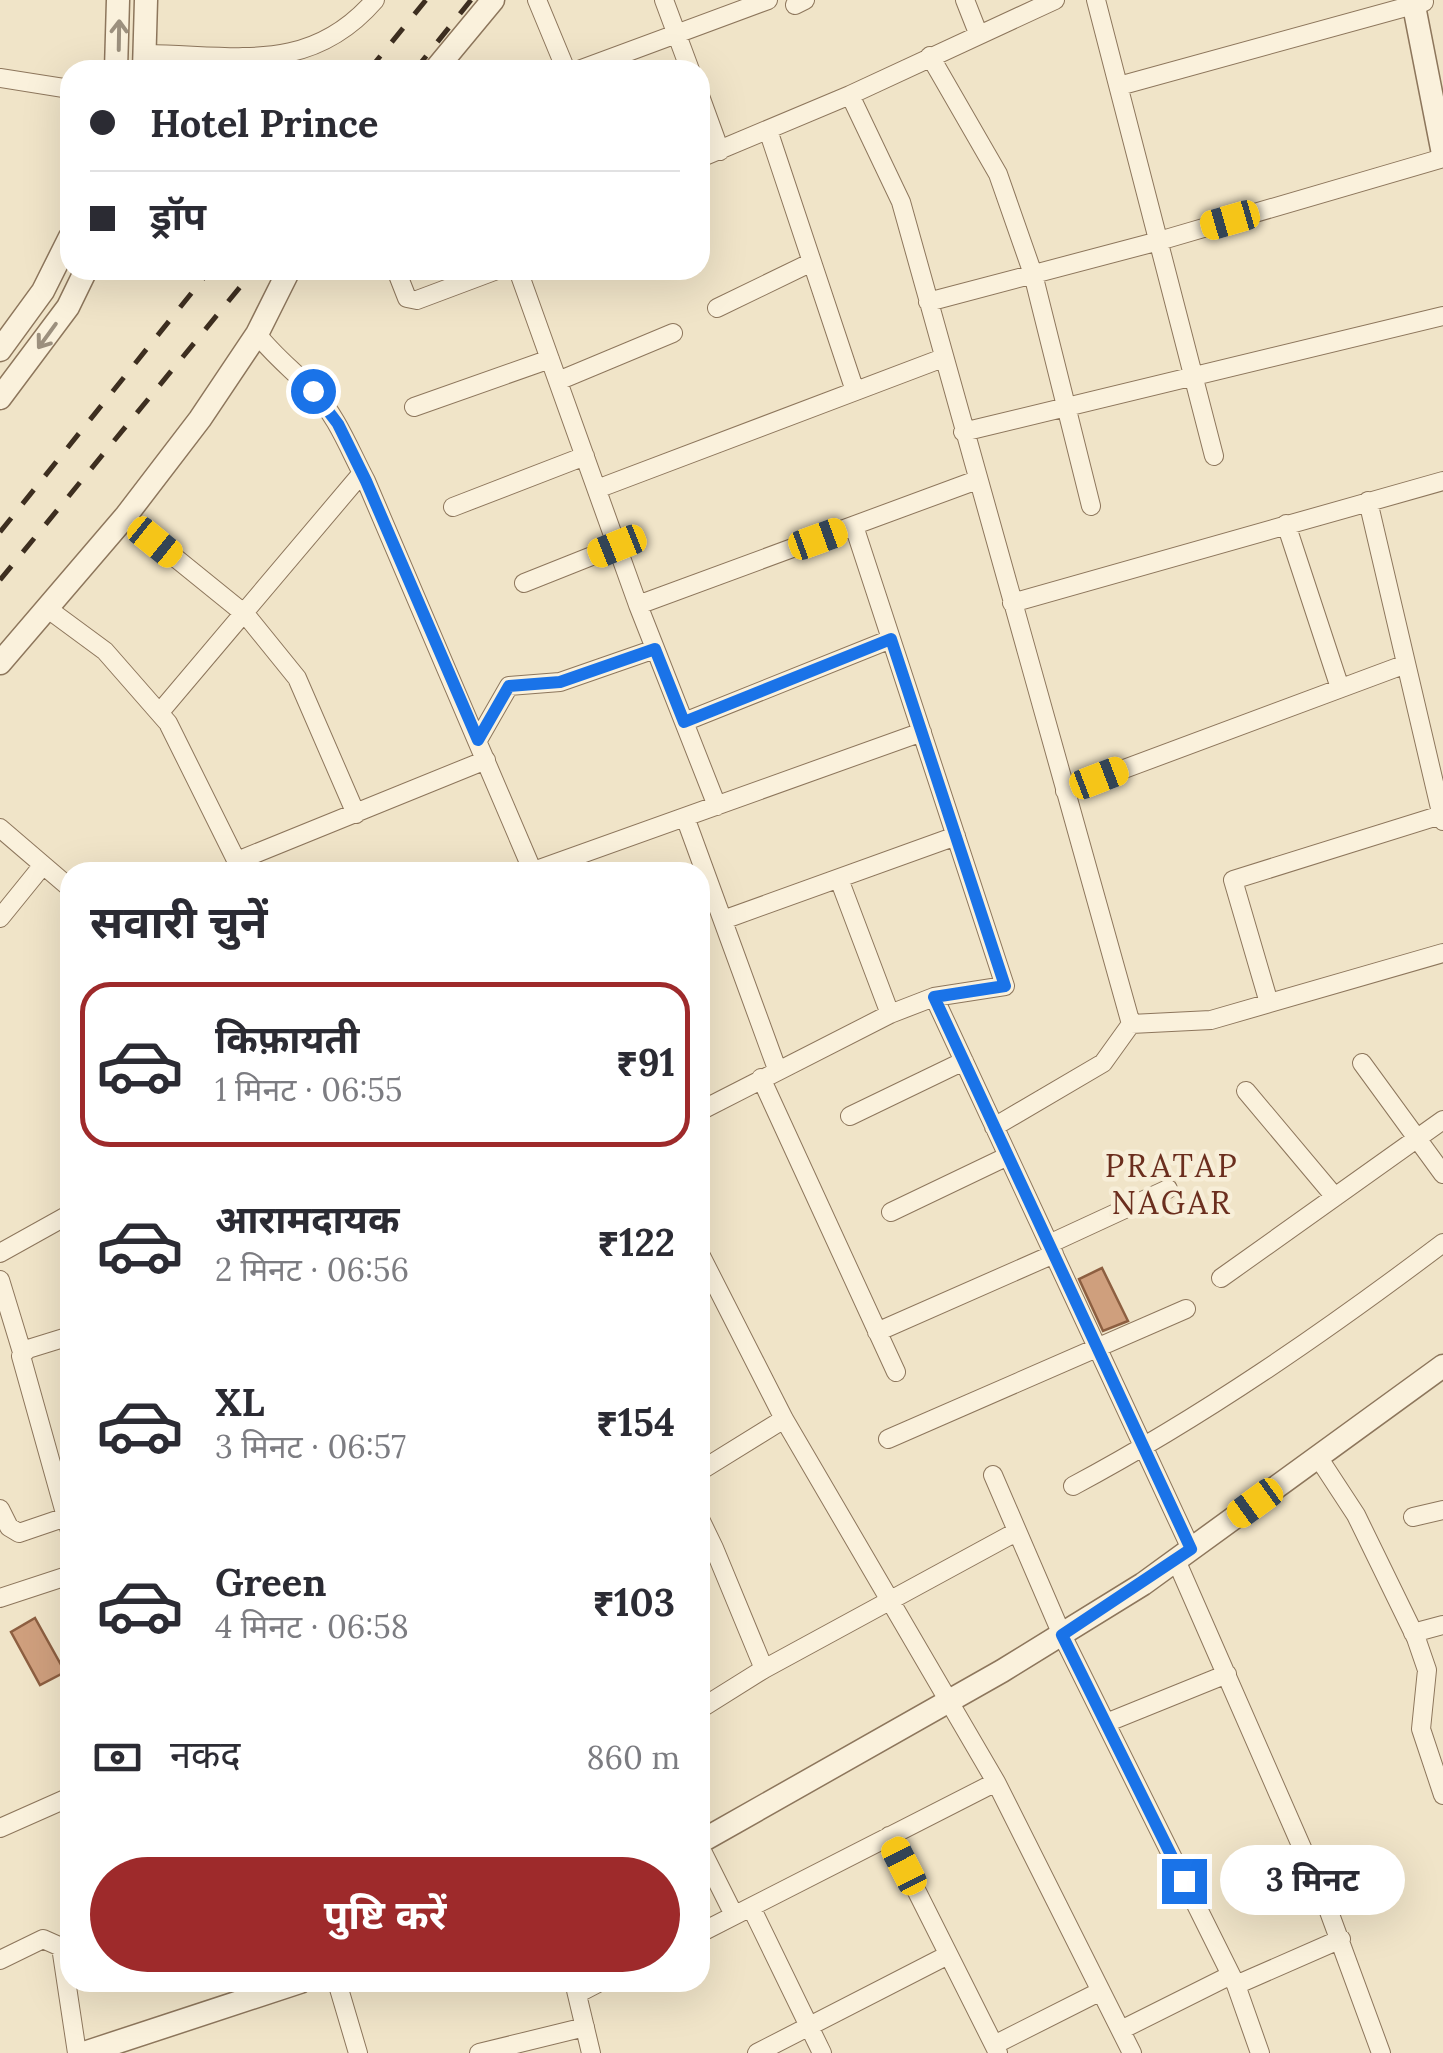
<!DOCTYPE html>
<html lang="hi">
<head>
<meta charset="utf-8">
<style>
	:root { --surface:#fff; --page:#f7f7f7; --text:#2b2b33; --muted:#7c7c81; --line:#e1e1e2; --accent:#9e2a2b }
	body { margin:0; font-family:Lora,"Noto Sans Devanagari",serif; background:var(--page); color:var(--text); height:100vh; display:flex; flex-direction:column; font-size:38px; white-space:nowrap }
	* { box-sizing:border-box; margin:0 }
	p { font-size:32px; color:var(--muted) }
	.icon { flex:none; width:55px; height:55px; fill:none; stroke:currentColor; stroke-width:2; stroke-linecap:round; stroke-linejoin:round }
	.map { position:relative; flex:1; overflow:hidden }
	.panel { position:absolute; left:60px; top:862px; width:650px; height:1130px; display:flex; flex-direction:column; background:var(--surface); border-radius:30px; box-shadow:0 10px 40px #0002 }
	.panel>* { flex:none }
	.banner { position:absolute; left:60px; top:60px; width:650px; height:220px; border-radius:30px; box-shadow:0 10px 40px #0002; display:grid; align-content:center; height:220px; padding:0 30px; background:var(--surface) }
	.end { position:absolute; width:45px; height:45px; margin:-22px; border:12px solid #1a73e8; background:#fff; box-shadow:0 0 0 5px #fff }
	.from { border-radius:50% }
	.bubble { position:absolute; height:70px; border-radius:35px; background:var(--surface); box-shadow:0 10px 40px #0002; font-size:32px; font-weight:700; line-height:70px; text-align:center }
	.car { position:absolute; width:30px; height:60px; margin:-30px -15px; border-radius:12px; box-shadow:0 0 8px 2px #0007; background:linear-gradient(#f5c518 24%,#345 0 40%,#f5c518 0 76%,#345 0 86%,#f5c518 0) }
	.banner b { display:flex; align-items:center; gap:35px; height:95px; font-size:38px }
	.banner b+b { border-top:2px solid var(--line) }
	.banner i { width:25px; height:25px; background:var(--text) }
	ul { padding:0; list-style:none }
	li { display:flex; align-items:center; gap:30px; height:165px; margin:0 20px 15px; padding:0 10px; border:5px solid transparent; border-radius:30px }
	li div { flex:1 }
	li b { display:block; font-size:38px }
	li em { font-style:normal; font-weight:700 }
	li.current { border-color:var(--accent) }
	li>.icon { width:90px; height:90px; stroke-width:1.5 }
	h2 { padding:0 30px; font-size:45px; line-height:120px }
	.pay { display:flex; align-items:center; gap:25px; height:110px; padding:0 30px; font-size:38px }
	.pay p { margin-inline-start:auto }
	.action { display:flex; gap:20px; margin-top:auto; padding:20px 30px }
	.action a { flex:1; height:115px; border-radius:60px; background:var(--accent); color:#fff; font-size:40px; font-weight:700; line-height:115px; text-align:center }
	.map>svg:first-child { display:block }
</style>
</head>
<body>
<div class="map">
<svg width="1443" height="2053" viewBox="0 0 1443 2053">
	<rect width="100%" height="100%" fill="#f0e4c8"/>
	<!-- building -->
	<path fill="#cf9f7d" stroke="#8d5f41" stroke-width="2.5" d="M1102,1268L1128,1321L1103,1331L1079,1279Z
		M35,1618L65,1672L40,1685L11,1632Z"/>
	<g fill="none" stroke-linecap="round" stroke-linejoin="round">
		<defs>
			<path id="minor" d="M537,0L566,70
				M664,0L690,70
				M965,0L978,33
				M1096,0L1214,456
				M795,5L805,0
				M147,54C237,55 310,75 375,0
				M930,56L998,174L1033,274L1091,506
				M579,70L768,0
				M0,78L70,89
				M1119,86L1424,2
				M850,95L901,202L1131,1024
				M700,96L720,151
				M768,130L855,391
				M700,158L850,95L1055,0
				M396,270L407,298L417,300L497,270
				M518,270L638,605L717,806
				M928,302L1159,241L1443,158
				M717,308L812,262
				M257,334C274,356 294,371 313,391C337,416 350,451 366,481L533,872
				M558,381L673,333
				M414,407L550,359
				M963,432L1443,316
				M597,489L943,358
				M1368,501L1443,821
				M453,507L585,456
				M125,517L246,615L297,678L356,814
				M1286,524L1340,688
				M524,583L617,546
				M1012,603L1443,481
				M638,605L977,480
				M48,609L105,651L168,723L242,872
				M160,712L362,473
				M684,722L891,639
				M478,740L509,686L560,682L655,649
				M1065,791L1406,664
				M685,817L777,1069
				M0,828L70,888
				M237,861L486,760
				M531,872L922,732
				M839,879L890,1014
				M0,918L43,865
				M723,920L956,836
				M934,997L1191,1549
				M1269,1003L1233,880L1441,815
				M1131,1024L1211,1020L1443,953
				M1362,1063L1443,1174
				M761,1078L896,1372
				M1246,1091L1335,1197
				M700,1111L890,1014L934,997L1005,986L854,526
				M850,1116L964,1061
				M994,1127L1103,1063L1131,1024
				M891,1212L1008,1156
				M1049,1244L1168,1189
				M0,1253L70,1214
				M700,1254L784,1419L996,1782L1132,2053
				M1221,1278L1443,1120
				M0,1280L22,1352
				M877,1332L1054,1254
				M70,1336L28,1349L21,1356L70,1531
				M888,1439L1186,1309
				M1318,1457L1356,1515L1416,1638L1427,1670L1421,1729L1443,1795
				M700,1471L784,1419
				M993,1475L1062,1635L1236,1985L1260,2053
				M1073,1486C1204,1416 1325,1332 1443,1243
				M0,1509L9,1527L19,1533L66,1517
				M1413,1517L1443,1510
				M700,1519L714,1548L700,1556
				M714,1548L764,1669
				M1176,1560L1324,1898L1381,2053
				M0,1598L70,1575
				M1413,1633L1443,1625
				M700,1709L764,1669L1016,1532
				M1106,1723L1227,1674
				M0,1828L70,1797
				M889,1836L998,2053
				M700,1847L734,1915
				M751,1907L822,2053
				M700,1933L996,1782
				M0,1960L43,1939L61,1947L77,2053
				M337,1982L358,2053
				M574,1982L591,2053
				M1236,1985L1341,1939
				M577,1994L600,1982
				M1121,2030L1231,1975
				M994,2045L1101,1991
				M479,2053L585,2027
				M757,2053L948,1955"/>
			<path id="tertiary" d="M1419,0L1414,6L1443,154
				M116,70L118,0
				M144,70L146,0
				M435,70L493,0
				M0,350L43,291L70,237
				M0,398L68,307L86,270
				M0,663L125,517L200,419L257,334L289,270
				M700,1842L1002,1671L1143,1584L1443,1366
				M84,2053L300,1982"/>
		</defs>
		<!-- minor casing -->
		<use href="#minor" stroke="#8d765c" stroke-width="20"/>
		<!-- tertiary casing -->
		<use href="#tertiary" stroke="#8d765c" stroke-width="25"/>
		<!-- minor -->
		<use href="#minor" stroke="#faf1dc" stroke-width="18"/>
		<!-- tertiary -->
		<use href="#tertiary" stroke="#faf1dc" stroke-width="22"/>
		<!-- rail -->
		<path stroke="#3d2e20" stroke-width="5" stroke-dasharray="18 18" stroke-linecap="butt" d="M369,70L426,0
			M415,70L471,0
			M0,532L210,270
			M0,580L254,270"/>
	</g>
	<!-- one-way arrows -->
	<defs><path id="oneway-shaft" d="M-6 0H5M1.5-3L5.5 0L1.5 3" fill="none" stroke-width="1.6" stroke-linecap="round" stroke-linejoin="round" transform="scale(2.5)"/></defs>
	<g stroke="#9c907e">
		<use href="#oneway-shaft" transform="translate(119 35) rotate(-89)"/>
		<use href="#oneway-shaft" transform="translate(47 336) rotate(126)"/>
	</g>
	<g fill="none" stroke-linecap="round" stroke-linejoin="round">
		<!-- route -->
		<path stroke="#1a73e8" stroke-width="12" d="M313,391L338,424L366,481L478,740L509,686L560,682L655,649L684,722L891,639L1005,986L934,997L1191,1549L1062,1635L1184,1881"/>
	</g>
	<g text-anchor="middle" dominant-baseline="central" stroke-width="9" stroke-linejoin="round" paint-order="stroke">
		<!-- neighbourhood labels -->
		<g font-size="32" letter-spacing="2.5" fill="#6b2e1e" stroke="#f7eed8">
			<text x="1172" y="1165">PRATAP<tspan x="1172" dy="37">NAGAR</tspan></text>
		</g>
	</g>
</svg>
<i class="end from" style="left:313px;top:391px"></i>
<i class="end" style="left:1184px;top:1881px"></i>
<div class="bubble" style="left:1220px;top:1845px;width:185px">3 मिनट</div>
<i class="car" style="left:1230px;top:220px;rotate:254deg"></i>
<i class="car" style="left:818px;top:539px;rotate:70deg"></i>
<i class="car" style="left:155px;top:542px;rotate:129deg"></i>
<i class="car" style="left:617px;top:546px;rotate:248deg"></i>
<i class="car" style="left:1099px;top:778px;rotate:69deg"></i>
<i class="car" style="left:1255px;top:1503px;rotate:234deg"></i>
<i class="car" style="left:904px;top:1866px;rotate:333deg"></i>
<div class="banner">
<b><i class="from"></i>Hotel Prince</b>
<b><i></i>ड्रॉप</b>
</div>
<section class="panel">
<h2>सवारी चुनें</h2>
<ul>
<li class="current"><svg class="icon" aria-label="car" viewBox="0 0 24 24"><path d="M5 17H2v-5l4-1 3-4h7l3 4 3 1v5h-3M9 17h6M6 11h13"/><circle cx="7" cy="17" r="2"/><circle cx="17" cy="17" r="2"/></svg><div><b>किफ़ायती</b><p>1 मिनट · 06:55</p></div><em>₹91</em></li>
<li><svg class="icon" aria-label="car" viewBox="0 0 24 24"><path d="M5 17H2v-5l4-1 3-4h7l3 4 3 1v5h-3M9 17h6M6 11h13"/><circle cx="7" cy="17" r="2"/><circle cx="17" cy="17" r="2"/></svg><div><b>आरामदायक</b><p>2 मिनट · 06:56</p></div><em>₹122</em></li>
<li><svg class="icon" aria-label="car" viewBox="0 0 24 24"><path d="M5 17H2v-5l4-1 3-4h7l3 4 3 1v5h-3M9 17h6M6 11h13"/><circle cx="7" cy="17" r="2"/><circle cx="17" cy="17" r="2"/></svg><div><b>XL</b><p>3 मिनट · 06:57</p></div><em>₹154</em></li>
<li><svg class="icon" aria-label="car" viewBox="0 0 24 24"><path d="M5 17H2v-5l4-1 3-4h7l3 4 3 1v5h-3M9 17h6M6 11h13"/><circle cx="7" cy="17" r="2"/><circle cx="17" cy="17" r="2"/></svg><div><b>Green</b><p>4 मिनट · 06:58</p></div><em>₹103</em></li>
</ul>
<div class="pay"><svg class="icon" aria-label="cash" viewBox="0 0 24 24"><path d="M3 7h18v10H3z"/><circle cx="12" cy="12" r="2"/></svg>नकद<p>860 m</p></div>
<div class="action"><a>पुष्टि करें</a></div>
</section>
</div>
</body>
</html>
